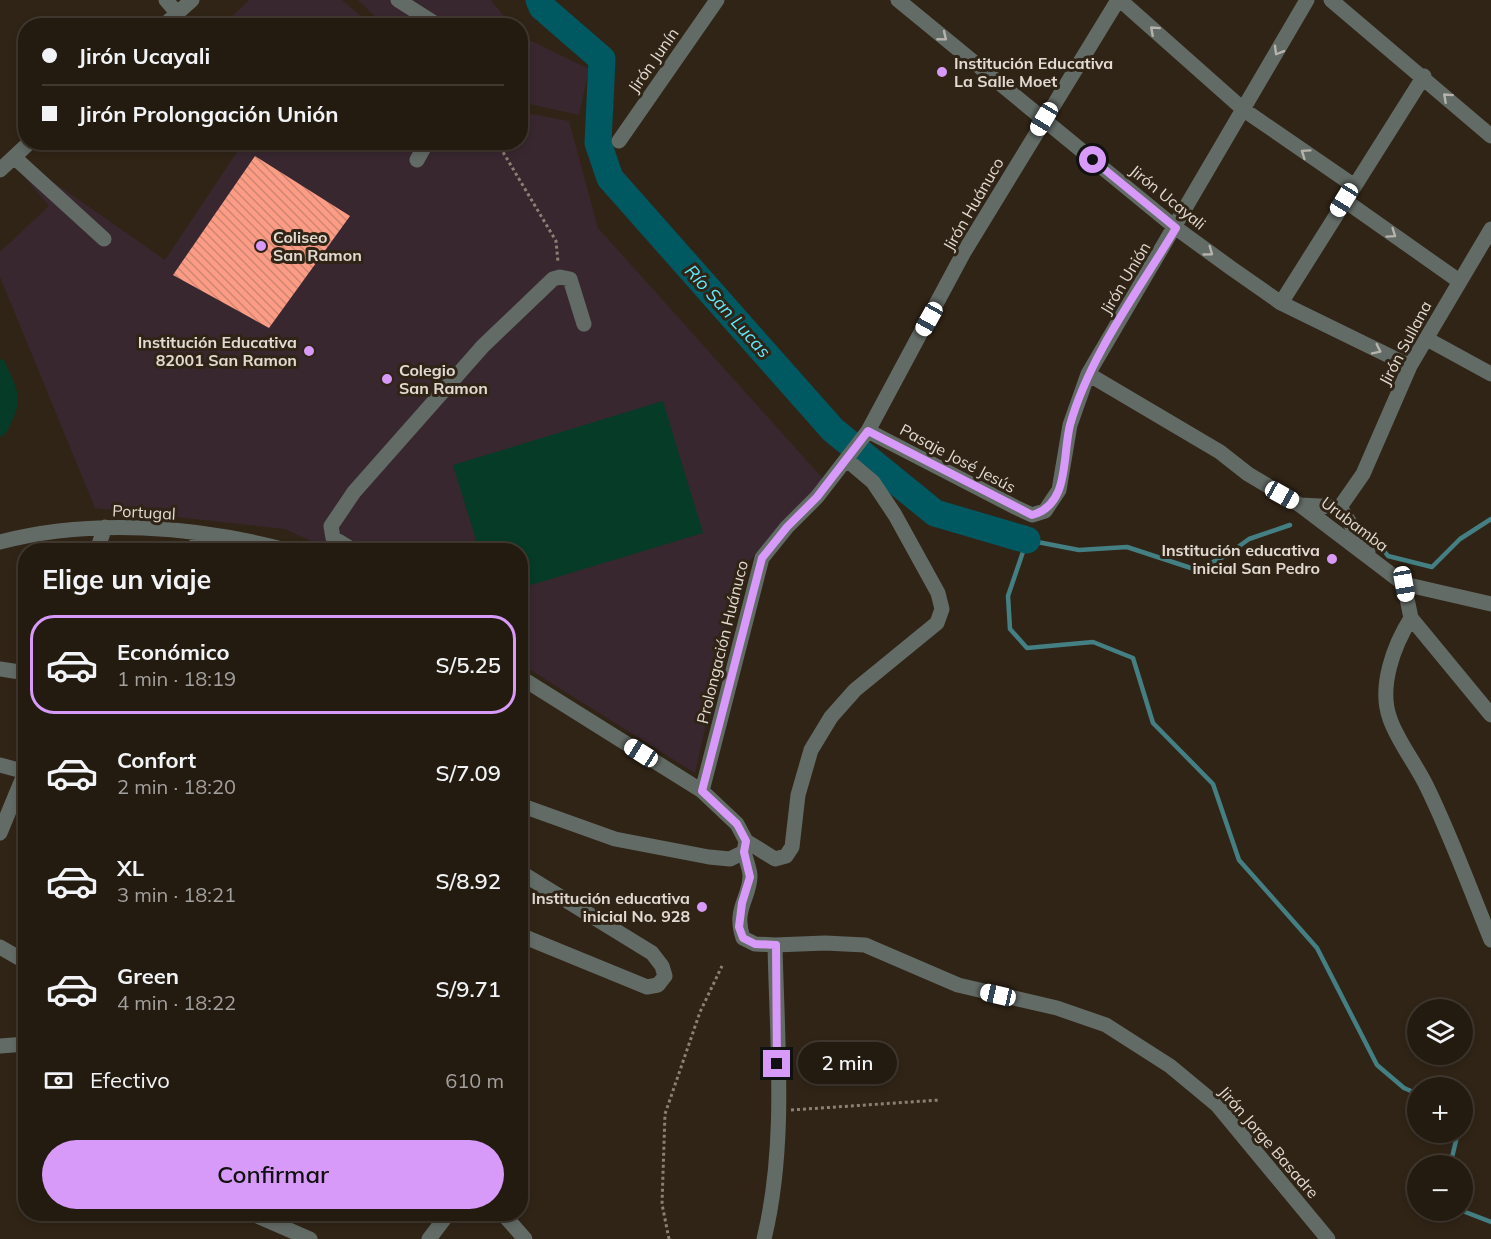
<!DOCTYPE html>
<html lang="es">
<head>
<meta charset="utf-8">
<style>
	:root { --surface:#241b10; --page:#30281e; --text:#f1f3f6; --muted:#a3a19f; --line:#413930; --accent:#d89af8 }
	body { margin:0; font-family:Mulish,sans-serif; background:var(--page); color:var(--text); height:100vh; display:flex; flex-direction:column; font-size:22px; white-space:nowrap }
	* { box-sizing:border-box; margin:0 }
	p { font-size:20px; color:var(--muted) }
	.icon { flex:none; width:33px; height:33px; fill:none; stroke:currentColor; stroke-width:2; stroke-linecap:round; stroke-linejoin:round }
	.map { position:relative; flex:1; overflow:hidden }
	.side { position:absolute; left:18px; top:543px; width:510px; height:678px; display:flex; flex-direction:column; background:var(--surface); border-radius:24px; box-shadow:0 3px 9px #0003,0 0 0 2px var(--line) }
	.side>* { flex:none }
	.banner { position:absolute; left:18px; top:18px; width:510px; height:132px; border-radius:24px; box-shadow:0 3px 9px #0003,0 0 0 2px var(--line); display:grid; align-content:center; height:132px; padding:0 24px; background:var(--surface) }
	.controls { position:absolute; left:1407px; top:999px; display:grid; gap:12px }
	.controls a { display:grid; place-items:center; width:66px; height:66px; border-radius:50%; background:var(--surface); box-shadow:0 3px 9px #0003,0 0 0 2px var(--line); font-size:30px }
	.end { position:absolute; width:27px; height:27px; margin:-14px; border:8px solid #d89af8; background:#111; box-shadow:0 0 0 3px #111 }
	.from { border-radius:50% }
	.bubble { position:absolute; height:42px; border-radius:21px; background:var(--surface); box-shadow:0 3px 9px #0003,0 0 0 2px var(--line); font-size:20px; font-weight:600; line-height:42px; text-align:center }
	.car { position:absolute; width:18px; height:36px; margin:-18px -9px; border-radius:8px; box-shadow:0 0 4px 2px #0007; background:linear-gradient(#fff 24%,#345 0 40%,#fff 0 76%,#345 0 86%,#fff 0) }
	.banner b { display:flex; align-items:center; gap:21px; height:57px; font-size:22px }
	.banner b+b { border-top:2px solid var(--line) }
	.banner i { width:15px; height:15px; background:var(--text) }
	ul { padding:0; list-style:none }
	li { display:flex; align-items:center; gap:18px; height:99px; margin:0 12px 9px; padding:0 12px; border:3px solid transparent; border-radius:24px }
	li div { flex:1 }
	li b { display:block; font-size:22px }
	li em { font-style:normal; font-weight:600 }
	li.current { border-color:var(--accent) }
	li>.icon { width:54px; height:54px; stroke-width:1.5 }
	h2 { padding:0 24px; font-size:27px; line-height:72px }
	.pay { display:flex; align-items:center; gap:15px; height:66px; padding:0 24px; font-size:22px }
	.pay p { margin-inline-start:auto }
	.action { display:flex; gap:12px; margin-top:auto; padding:12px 24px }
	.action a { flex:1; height:69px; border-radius:36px; background:var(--accent); color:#111; font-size:24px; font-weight:600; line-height:69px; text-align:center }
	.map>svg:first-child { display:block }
</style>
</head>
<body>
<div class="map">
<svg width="1491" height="1239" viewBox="0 0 1491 1239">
	<defs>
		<pattern id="building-back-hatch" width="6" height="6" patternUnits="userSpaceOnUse" patternTransform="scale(1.5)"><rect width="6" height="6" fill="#fc9c84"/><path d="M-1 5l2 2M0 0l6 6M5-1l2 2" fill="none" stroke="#ce8573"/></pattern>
	</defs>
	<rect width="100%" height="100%" fill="#302416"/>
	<!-- education -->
	<path fill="#39272f" d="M249,0H342L371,25H223Z
		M358,0H491L511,25H384Z
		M521,36L589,69L579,115L521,102Z
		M521,112L569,121L598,228L825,481L740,571L695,773L521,664L520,550H330L285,529L95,508L0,277V252L49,206L19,171L26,163L165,260L243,143L520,142Z"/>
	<!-- grass -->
	<path fill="#063b27" d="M0,359L4,360C15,386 25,396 11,423C8,429 7,434 0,437Z
		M663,401L703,533L521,588L520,550H479L453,465Z"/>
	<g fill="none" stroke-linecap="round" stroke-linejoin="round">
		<!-- stream -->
		<path stroke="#447f83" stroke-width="4.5" d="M1290,525L1249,539L1227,555L1197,570L1127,547L1079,550L1027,540L1008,596L1010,629L1027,648L1093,642L1133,658L1153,723L1213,784L1239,860L1317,948L1377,1065L1404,1088L1418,1094
			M1372,535L1388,556L1432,567L1460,539L1491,519
			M1450,1166L1458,1132
			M1460,1210L1491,1222"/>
		<!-- river -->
		<path stroke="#005861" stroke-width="27" d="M539,0L542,7L602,59L598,143L610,178L833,430L935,513L1027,540"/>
	</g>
	<!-- building -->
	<path fill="url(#building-back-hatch)" d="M255,156L350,216L269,328L173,275Z"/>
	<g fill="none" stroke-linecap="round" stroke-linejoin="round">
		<!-- path -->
		<path stroke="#8a8074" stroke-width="3" stroke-dasharray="3 3" stroke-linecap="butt" d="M497,142L556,241L558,262
			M791,1110L940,1100
			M669,1239L662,1204L665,1114L700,1012L722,966"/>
		<!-- minor -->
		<path stroke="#636b66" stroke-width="15" d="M166,0L177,13
			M398,0L439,26
			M898,0L1176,228L1231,268L1281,303L1410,366
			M1120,0L1244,110L1353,185
			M1331,0L1491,136
			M163,26L192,0
			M619,141L717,0
			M14,157L104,239
			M417,160L427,142
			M0,170L30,142
			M1344,200L1459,281
			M1281,303L1424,76
			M1427,339L1491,374
			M1088,374L1220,452L1248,474L1300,505L1404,584L1411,618L1491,715
			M868,431L1015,507L1032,515L1045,511L1059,490L1070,425L1088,374L1307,0
			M1300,505L1340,507L1368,552
			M1340,507L1363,474L1410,366L1491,229
			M0,542C92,518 195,526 286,550
			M97,550L105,527
			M194,550L200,533
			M353,550L333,538L331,526L354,492L483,346L553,279L560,277L570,279L584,324
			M1404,584L1491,604
			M1411,618C1394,645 1378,687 1390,719C1398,742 1416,764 1427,787C1451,836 1470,889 1491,940
			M0,669L26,673
			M520,677L702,791L737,824L746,841L744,852L730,859L709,857L615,839L520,805
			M0,765L26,772
			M702,791L762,558L787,527L817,497L868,431L964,252L1118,0
			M0,833L26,770
			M746,841L775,859L786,856L792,847L798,795L811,750L831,717L855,690L937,623L942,609L938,593L895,515L873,482L847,460
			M744,852C746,860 750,869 750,876C750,898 733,909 743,938L755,944L775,945L825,943L865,945L958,985L1057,1008L1106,1025L1170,1066L1217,1105L1328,1239
			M520,872L652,953L662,966L665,976L658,985L647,987L520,935
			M0,947L26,962
			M0,1046L26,1044
			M253,1214L310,1239
			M503,1214L525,1239
			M429,1239L448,1214
			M764,1239C787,1145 777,1042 775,945"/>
	</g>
	<!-- one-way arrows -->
	<defs><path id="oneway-chevron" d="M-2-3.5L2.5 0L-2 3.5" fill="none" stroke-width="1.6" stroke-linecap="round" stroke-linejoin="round" transform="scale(1.5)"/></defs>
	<g stroke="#b6b3ac">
		<use href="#oneway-chevron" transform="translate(1154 30) rotate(-138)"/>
		<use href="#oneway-chevron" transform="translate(943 37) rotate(39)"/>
		<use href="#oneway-chevron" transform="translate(1278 51) rotate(120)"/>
		<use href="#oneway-chevron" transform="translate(1447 97) rotate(-138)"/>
		<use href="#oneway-chevron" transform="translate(1305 153) rotate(-145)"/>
		<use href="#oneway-chevron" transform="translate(1392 234) rotate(35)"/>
		<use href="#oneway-chevron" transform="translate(1209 252) rotate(36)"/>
		<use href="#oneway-chevron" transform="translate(1377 350) rotate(26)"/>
	</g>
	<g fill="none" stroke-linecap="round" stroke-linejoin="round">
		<!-- route -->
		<path stroke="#d89af8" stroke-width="8" d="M777,1064L776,945L755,944L743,938L739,927L742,903L750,877L744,852L746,841L737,824L702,791L762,558L787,527L817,497L868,431L1032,515C1070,505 1062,457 1070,425C1089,356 1139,290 1176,228L1093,160"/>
	</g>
	<!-- markers -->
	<g fill="#d89af8" stroke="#302416" stroke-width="2">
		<circle cx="942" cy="72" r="6"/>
		<circle cx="261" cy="246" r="6"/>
		<circle cx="309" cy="351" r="6"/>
		<circle cx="387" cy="379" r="6"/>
		<circle cx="1332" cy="559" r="6"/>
		<circle cx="702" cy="907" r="6"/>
	</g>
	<g text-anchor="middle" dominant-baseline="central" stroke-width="6" stroke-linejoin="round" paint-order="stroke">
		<!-- street labels -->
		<g font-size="16" fill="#e2dad1" stroke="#302416">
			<text transform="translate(653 60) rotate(-55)">Jirón Junín</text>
			<text transform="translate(1168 197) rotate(39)">Jirón Ucayali</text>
			<text transform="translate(973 204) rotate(-60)">Jirón Huánuco</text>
			<text transform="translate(1125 278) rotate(-59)">Jirón Unión</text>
			<text transform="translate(1405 343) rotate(-62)">Jirón Sullana</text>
			<text transform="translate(958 458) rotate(28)">Pasaje José Jesús</text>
			<text transform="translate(144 512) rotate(3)">Portugal</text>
			<text transform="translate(1355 524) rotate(37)">Urubamba</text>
			<text transform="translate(722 642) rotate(-76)">Prolongación Huánuco</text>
			<text transform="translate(1269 1142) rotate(49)">Jirón Jorge Basadre</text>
		</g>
		<!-- poi labels -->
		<g font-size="16" font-weight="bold" fill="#e2dad1" stroke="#302416" text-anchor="start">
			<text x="954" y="63">Institución Educativa<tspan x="954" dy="18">La Salle Moet</tspan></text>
			<text x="273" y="237">Coliseo<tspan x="273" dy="18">San Ramon</tspan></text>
			<text x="297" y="342" text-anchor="end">Institución Educativa<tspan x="297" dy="18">82001 San Ramon</tspan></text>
			<text x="399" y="370">Colegio<tspan x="399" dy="18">San Ramon</tspan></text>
			<text x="1320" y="550" text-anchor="end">Institución educativa<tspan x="1320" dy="18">inicial San Pedro</tspan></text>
			<text x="690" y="898" text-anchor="end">Institución educativa<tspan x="690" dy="18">inicial No. 928</tspan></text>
		</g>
		<!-- water labels -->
		<g font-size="18" font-style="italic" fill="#60ebfd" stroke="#302416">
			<text transform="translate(728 311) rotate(48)">Río San Lucas</text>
		</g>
	</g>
</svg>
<div class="controls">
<a><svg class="icon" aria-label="layers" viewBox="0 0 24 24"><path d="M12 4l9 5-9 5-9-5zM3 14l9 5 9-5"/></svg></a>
<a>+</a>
<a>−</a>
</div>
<i class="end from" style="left:1093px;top:160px"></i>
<i class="end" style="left:777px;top:1064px"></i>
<div class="bubble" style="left:798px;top:1042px;width:99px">2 min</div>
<i class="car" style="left:1044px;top:119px;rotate:211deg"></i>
<i class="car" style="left:1344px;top:200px;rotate:212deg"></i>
<i class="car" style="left:929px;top:319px;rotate:209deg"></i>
<i class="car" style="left:1282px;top:495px;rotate:119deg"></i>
<i class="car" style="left:1404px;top:584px;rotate:170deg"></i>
<i class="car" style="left:641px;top:753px;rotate:302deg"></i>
<i class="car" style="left:998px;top:995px;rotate:283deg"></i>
<div class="banner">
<b><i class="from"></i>Jirón Ucayali</b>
<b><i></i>Jirón Prolongación Unión</b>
</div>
<section class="side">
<h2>Elige un viaje</h2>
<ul>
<li class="current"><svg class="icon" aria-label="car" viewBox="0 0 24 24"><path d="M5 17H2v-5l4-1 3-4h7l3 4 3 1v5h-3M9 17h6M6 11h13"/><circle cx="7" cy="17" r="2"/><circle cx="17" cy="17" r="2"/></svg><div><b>Económico</b><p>1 min · 18:19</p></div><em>S/5.25</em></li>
<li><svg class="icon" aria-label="car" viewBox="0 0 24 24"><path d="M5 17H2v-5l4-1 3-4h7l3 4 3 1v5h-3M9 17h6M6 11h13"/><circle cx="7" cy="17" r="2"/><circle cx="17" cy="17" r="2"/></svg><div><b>Confort</b><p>2 min · 18:20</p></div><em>S/7.09</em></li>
<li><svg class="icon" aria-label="car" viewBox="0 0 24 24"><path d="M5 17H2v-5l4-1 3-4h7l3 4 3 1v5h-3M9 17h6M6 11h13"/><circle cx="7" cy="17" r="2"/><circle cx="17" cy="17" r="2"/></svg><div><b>XL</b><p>3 min · 18:21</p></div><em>S/8.92</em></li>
<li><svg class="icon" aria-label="car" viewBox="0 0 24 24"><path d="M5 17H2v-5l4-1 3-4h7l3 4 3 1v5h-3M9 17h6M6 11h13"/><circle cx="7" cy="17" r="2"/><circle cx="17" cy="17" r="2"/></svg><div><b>Green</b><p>4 min · 18:22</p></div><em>S/9.71</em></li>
</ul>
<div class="pay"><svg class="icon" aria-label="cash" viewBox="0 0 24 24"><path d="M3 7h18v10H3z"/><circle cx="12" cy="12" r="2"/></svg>Efectivo<p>610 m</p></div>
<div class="action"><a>Confirmar</a></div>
</section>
</div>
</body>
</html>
